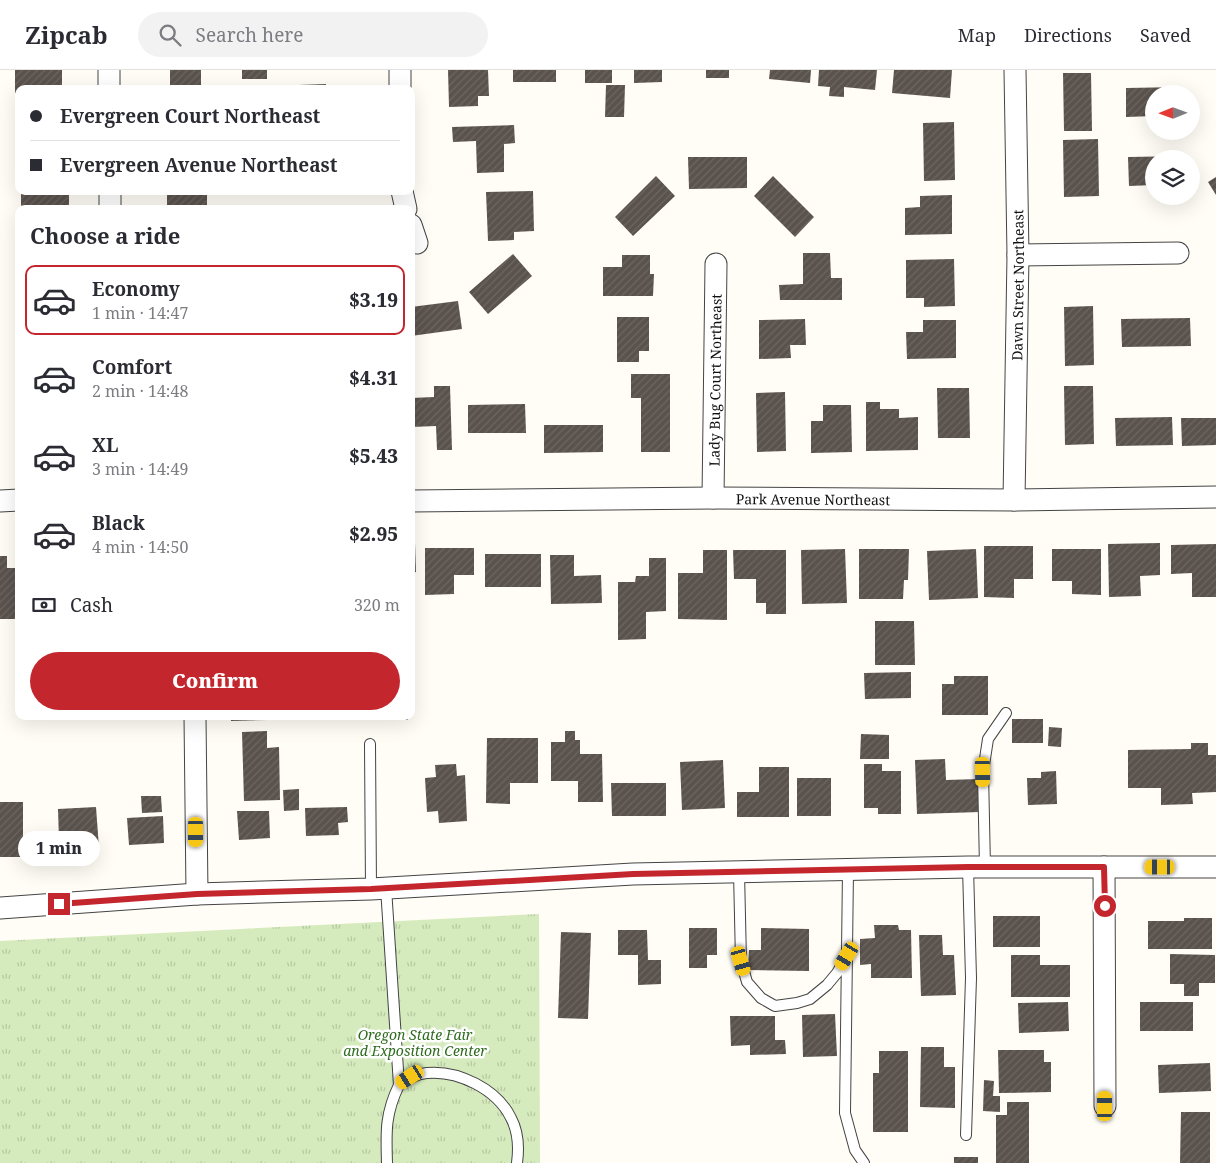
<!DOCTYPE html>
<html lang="en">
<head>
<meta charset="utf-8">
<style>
	:root { --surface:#fff; --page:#f2f2f3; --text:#2b2b33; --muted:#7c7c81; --line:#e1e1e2; --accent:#c4262e }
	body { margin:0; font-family:"Noto Serif",serif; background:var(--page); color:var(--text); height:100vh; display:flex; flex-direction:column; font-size:19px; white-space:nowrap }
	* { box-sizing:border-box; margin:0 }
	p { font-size:16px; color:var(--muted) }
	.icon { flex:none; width:28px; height:28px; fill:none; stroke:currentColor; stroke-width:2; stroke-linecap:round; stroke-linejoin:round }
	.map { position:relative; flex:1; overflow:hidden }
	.drawer { position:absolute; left:15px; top:135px; width:400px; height:515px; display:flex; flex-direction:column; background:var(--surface); border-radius:10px; box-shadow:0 5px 20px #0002 }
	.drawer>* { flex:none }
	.hud { position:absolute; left:15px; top:15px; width:400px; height:110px; border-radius:10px; box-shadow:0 5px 20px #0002; display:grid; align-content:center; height:110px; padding:0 15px; background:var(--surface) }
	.needle { width:32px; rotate:269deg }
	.fabs { position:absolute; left:1145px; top:15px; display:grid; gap:10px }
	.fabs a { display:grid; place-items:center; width:55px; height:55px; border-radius:50%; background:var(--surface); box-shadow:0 5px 20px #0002; font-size:25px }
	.end { position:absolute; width:22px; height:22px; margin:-11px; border:6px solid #c4262e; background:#fff; box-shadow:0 0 0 2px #fff }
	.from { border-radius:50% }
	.bubble { position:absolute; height:35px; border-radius:18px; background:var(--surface); box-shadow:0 5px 20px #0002; font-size:16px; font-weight:800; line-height:35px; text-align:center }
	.car { position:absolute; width:15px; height:30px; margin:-15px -8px; border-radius:6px; box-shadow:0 0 4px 1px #0007; background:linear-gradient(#f5c518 24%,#345 0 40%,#f5c518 0 76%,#345 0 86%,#f5c518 0) }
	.hud b { display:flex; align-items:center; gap:18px; height:48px; font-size:19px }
	.hud b+b { border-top:1px solid var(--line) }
	.hud i { width:12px; height:12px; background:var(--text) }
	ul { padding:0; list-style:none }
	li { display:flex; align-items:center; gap:15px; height:70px; margin:0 10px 8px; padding:0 5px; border:2px solid transparent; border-radius:10px }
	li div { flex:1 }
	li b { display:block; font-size:19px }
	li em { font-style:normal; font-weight:800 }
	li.selected { border-color:var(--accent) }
	li>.icon { width:45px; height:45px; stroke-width:1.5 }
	h2 { padding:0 15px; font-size:22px; line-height:60px }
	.pay { display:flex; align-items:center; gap:12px; height:55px; padding:0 15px; font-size:19px }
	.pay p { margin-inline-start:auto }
	.button { display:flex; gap:10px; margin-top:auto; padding:10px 15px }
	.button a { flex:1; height:58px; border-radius:30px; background:var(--accent); color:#fff; font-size:20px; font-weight:800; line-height:58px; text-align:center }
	header { display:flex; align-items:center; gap:30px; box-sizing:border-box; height:70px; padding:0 25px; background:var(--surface); border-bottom:1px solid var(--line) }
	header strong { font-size:24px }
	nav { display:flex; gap:28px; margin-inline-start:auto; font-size:18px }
	.search { width:350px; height:45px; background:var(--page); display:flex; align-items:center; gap:12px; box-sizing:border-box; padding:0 18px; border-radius:28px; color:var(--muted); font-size:19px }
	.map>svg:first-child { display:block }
</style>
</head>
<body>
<header>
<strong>Zipcab</strong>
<div class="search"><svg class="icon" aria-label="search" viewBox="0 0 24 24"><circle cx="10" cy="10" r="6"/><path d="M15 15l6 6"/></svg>Search here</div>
<nav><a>Map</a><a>Directions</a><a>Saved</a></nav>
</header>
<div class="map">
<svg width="1216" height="1093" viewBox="0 0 1216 1093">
	<defs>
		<pattern id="grass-tufts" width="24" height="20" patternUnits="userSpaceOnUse" patternTransform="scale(1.25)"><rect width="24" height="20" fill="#d5ebbd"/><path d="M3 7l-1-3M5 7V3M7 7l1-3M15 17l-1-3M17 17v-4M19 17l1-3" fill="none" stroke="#b6c8a1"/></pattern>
		<pattern id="building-hatch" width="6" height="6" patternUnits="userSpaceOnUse" patternTransform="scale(1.25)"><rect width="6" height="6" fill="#5a524d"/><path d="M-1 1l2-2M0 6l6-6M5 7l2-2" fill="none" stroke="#6d6662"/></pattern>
	</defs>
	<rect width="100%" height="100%" fill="#fffdf5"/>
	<!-- grass -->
	<path fill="url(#grass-tufts)" d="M539,844L540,1093H0V871Z"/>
	<!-- building -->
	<path fill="url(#building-hatch)" d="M15,0H62V19H19V23H15Z
		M170,0H201V19H170Z
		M242,0H267V9H242Z
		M448,0H488L489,26H478V36L449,37Z
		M513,0H556V12H513Z
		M585,0H612V13H585Z
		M634,0H662V12L634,13Z
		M706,0H729V8H706Z
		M770,0H811L810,13L769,9Z
		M819,0H877L875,20L844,17V27L829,26L830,17L818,16Z
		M894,0H952L950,28L892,23Z
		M1063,3H1091L1092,61H1064Z
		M326,14V19H298V15Z
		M606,15H625L624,47H605Z
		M1182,17V24H1154V46L1126,47V18Z
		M954,52L955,110L924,111L923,53Z
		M514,55L515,73L504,74V102L477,103L476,71L453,72L452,57Z
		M1098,69L1099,126L1064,127L1063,70Z
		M1186,86V89H1154V115L1129,116L1128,87Z
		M688,87H747V118L689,119Z
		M656,106L675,126L633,166L615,147Z
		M773,106L814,147L795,167L754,126Z
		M1216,107V125L1208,112Z
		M35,121H69V139H21V123H34Z
		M167,121H207V137H167Z
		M533,121L534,161L514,162V170L488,171L486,122Z
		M952,125V164L905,165V138L920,137V126Z
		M301,136H328V139H301Z
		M15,178H19V217H16Z
		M803,183H830L831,208H842V230H780L779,215L803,214Z
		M513,184L532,206L488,244L469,222Z
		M622,185H650V204H654L653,226H603V197H622Z
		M954,189L955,236L924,237V228H906V190Z
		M458,231L462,259L411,266V237Z
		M1093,236L1094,295L1065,296L1064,237Z
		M617,247H649V281H639V292H617Z
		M1190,248L1191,276L1122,277L1121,249Z
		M805,249L806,275H790L791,288L759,289V250Z
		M923,250H956V288L907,289L906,262H923Z
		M631,304H670V382H641V328H631Z
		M434,316H450L452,380H437L436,356L411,357V328L434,327Z
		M1064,316H1093L1094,374L1065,375Z
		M937,318H969L970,368H938Z
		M785,322L786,381L757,382L756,323Z
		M866,332H880V339H899V348L918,347V380L866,381Z
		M525,334L526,363H468V335Z
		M823,335H851L852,382L811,383V351H823Z
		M1172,347L1173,375L1116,376L1115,348Z
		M1181,348H1216V375L1182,376Z
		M544,355H603V382L544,383Z
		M415,473L416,502L411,503V474Z
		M1160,473V505L1140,506L1141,526L1109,527L1108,474Z
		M1216,474V527H1192V503L1171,504V475Z
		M984,476H1033V509H1014V528L984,527Z
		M425,478H474V505H454V524L425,525Z
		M845,479L847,533L802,534L801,480Z
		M859,479H909L908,510H904L903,529H859Z
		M976,479L978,528L929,530L927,481Z
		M1052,479H1101V525L1072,524V511H1052Z
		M703,480H727V550L678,549V503H703Z
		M733,480H786V544H766V533H756V509H734Z
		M485,484H541V517H485Z
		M550,485H574V506L601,505L602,533L551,534Z
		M0,486H7V498H19V549H0Z
		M649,488H666V541L646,542V569L618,570V512H635L636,506H649Z
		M875,551H914L915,595H875Z
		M911,602V628L865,629L864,603Z
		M954,606H988V645H942V614H954Z
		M231,646H267V650L231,651Z
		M361,646H408V650H361Z
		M1012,649H1043V673H1012Z
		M1049,657L1062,658L1061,677L1048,676Z
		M267,661V678L279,677L280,730L244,731L242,662Z
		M565,661H575V670H580V684H602L603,732H578V711H551V672H565Z
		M861,664L889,665V689H860Z
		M487,668H538V713H510V734L486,733Z
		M1191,673H1208V685H1216V722L1192,723L1193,734L1161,735V718H1128V680L1191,679Z
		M945,689L946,710L979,709L980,742L917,744L915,690Z
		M723,690L725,738L682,740L680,692Z
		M456,694L457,706L465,705L467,751L439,753L438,741L427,742L425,708L436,707L435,695Z
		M864,694H882V701H901V744H878V738H864Z
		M759,697H789V747H737V722H759Z
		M1056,701L1057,734L1028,735L1027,708H1041V702Z
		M797,708H831V746H797Z
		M611,713H666V746H612Z
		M299,719V740L284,741L283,720Z
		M141,726H161L162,742L142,743Z
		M0,732H23V787H0Z
		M96,737L99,778L72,779L71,769L59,770L58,739Z
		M347,737L348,752L338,753L339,765L306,766L305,738Z
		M237,741H269L270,768L239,770Z
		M163,746L164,773L129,775L127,748Z
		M993,846H1040V877H993Z
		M1184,848H1212V879H1148V851H1184Z
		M874,855H898L899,860H911L912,908H871V894L860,895V869L875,868Z
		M689,858H717V885H707V898H689Z
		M761,858L809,859V901L748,900L749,880H761Z
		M618,860H647L648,890H661V914L638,915V885H618Z
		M561,862L591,863L588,949L558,948Z
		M919,865H942L943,885H954L956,925L921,926Z
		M1170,884L1215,885V913H1199V926H1184V914H1170Z
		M1011,885H1040V895H1070V927H1011Z
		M1068,932L1069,961L1019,963L1018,933Z
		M1140,932H1193V961H1140Z
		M835,944L837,986L803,987L802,945Z
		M730,946H775V970H785L786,984L750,985V975L731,976Z
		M921,977H944V997H955V1038L920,1037Z
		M998,980H1044V992H1051V1022L999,1023Z
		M879,981H908V1062H873V1003H879Z
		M1210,993L1211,1021L1159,1023L1158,995Z
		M984,1010L994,1011L993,1026H1000V1042L983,1041Z
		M1007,1032H1029V1093H996V1045H1007Z
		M1181,1042H1210V1093H1180Z
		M954,1087H978V1093H954Z"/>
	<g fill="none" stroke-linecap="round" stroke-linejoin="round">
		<defs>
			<path id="service" d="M370,674L371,819
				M985,797L983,702L988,669L1006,643
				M848,800L845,1043L855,1080L864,1093
				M739,802L741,891L747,912L761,928L775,936L797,933L810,929L827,915L837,903L847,886
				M386,818L399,1015C385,1044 386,1062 387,1093
				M399,1015C407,1009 416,1004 427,1003C458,1000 497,1019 511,1048C518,1061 519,1078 517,1093
				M966,1065L971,908L968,797"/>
			<g id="minor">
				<path d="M109,0V19"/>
				<path d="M400,0V19"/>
				<path d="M110,121V139"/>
				<path d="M402,121L406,139"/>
				<path d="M411,155L417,173"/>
				<path d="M1018,185L1178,183"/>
				<path id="s1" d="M713,428L716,194"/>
				<path id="s2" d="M1014,430L1018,185L1015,0"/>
				<path d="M0,431L19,430"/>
				<path id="s3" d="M411,431L713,428L1014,430L1216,427"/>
				<path d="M195,646L197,824"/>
				<path d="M1104,797L1105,1036"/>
				<path d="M0,838L197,824L371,819L633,804L968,797H1216"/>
			</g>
		</defs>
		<!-- service casing -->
		<use href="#service" stroke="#444" stroke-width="12"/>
		<!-- minor casing -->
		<use href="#minor" stroke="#444" stroke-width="23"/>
		<!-- service -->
		<use href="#service" stroke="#fff" stroke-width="10"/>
		<!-- minor -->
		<use href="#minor" stroke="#fff" stroke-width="21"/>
	</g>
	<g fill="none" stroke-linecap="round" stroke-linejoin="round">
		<!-- route -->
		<path stroke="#c4262e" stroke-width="6" d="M59,834L197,824L371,819L633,804L968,797H1104L1105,836"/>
	</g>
	<g text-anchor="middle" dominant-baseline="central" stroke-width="5" stroke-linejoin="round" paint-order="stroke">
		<!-- street labels -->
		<g font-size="14" fill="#111" stroke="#fff">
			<text stroke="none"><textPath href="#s2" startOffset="215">Dawn Street Northeast</textPath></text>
			<text stroke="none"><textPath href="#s1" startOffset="118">Lady Bug Court Northeast</textPath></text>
			<text stroke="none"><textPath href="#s3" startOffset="402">Park Avenue Northeast</textPath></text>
		</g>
		<!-- park labels -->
		<g font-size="14" font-style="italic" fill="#2f6b1f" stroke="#fff">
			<text x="415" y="964">Oregon State Fair<tspan x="415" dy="16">and Exposition Center</tspan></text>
		</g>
	</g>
</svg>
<div class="fabs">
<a><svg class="needle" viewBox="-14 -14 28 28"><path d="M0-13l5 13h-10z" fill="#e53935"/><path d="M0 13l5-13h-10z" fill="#7c7c81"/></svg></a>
<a><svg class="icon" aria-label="layers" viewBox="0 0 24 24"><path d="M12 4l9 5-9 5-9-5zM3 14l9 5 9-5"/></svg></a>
</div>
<i class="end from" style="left:1105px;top:836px"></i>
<i class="end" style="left:59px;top:834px"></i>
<div class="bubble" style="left:18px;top:761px;width:82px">1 min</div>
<i class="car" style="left:983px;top:702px;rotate:179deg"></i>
<i class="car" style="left:196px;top:762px;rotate:180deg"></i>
<i class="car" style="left:1160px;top:797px;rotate:270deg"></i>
<i class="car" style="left:847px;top:886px;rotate:211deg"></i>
<i class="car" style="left:741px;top:891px;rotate:164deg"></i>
<i class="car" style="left:410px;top:1007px;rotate:237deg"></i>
<i class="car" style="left:1105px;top:1036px;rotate:0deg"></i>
<div class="hud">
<b><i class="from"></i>Evergreen Court Northeast</b>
<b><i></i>Evergreen Avenue Northeast</b>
</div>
<section class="drawer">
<h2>Choose a ride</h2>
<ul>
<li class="selected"><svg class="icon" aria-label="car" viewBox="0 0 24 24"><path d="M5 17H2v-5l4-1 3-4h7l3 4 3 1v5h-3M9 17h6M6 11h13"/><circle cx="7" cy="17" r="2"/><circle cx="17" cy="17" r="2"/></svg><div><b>Economy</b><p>1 min · 14:47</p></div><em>$3.19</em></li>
<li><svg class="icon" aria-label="car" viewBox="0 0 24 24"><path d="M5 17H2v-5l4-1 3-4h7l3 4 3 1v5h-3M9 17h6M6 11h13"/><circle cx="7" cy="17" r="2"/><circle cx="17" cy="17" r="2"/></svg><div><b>Comfort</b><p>2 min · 14:48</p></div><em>$4.31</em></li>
<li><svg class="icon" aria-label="car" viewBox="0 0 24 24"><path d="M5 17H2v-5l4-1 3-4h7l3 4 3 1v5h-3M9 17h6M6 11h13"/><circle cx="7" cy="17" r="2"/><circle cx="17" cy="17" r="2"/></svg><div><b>XL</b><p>3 min · 14:49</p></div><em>$5.43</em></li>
<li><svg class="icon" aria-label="car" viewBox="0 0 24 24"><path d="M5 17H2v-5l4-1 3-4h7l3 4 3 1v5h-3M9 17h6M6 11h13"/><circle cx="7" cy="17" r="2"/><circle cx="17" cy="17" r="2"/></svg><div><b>Black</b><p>4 min · 14:50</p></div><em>$2.95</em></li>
</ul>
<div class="pay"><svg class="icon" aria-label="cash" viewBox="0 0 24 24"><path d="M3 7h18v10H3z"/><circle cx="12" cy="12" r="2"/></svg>Cash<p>320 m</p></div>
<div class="button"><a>Confirm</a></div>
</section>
</div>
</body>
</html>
